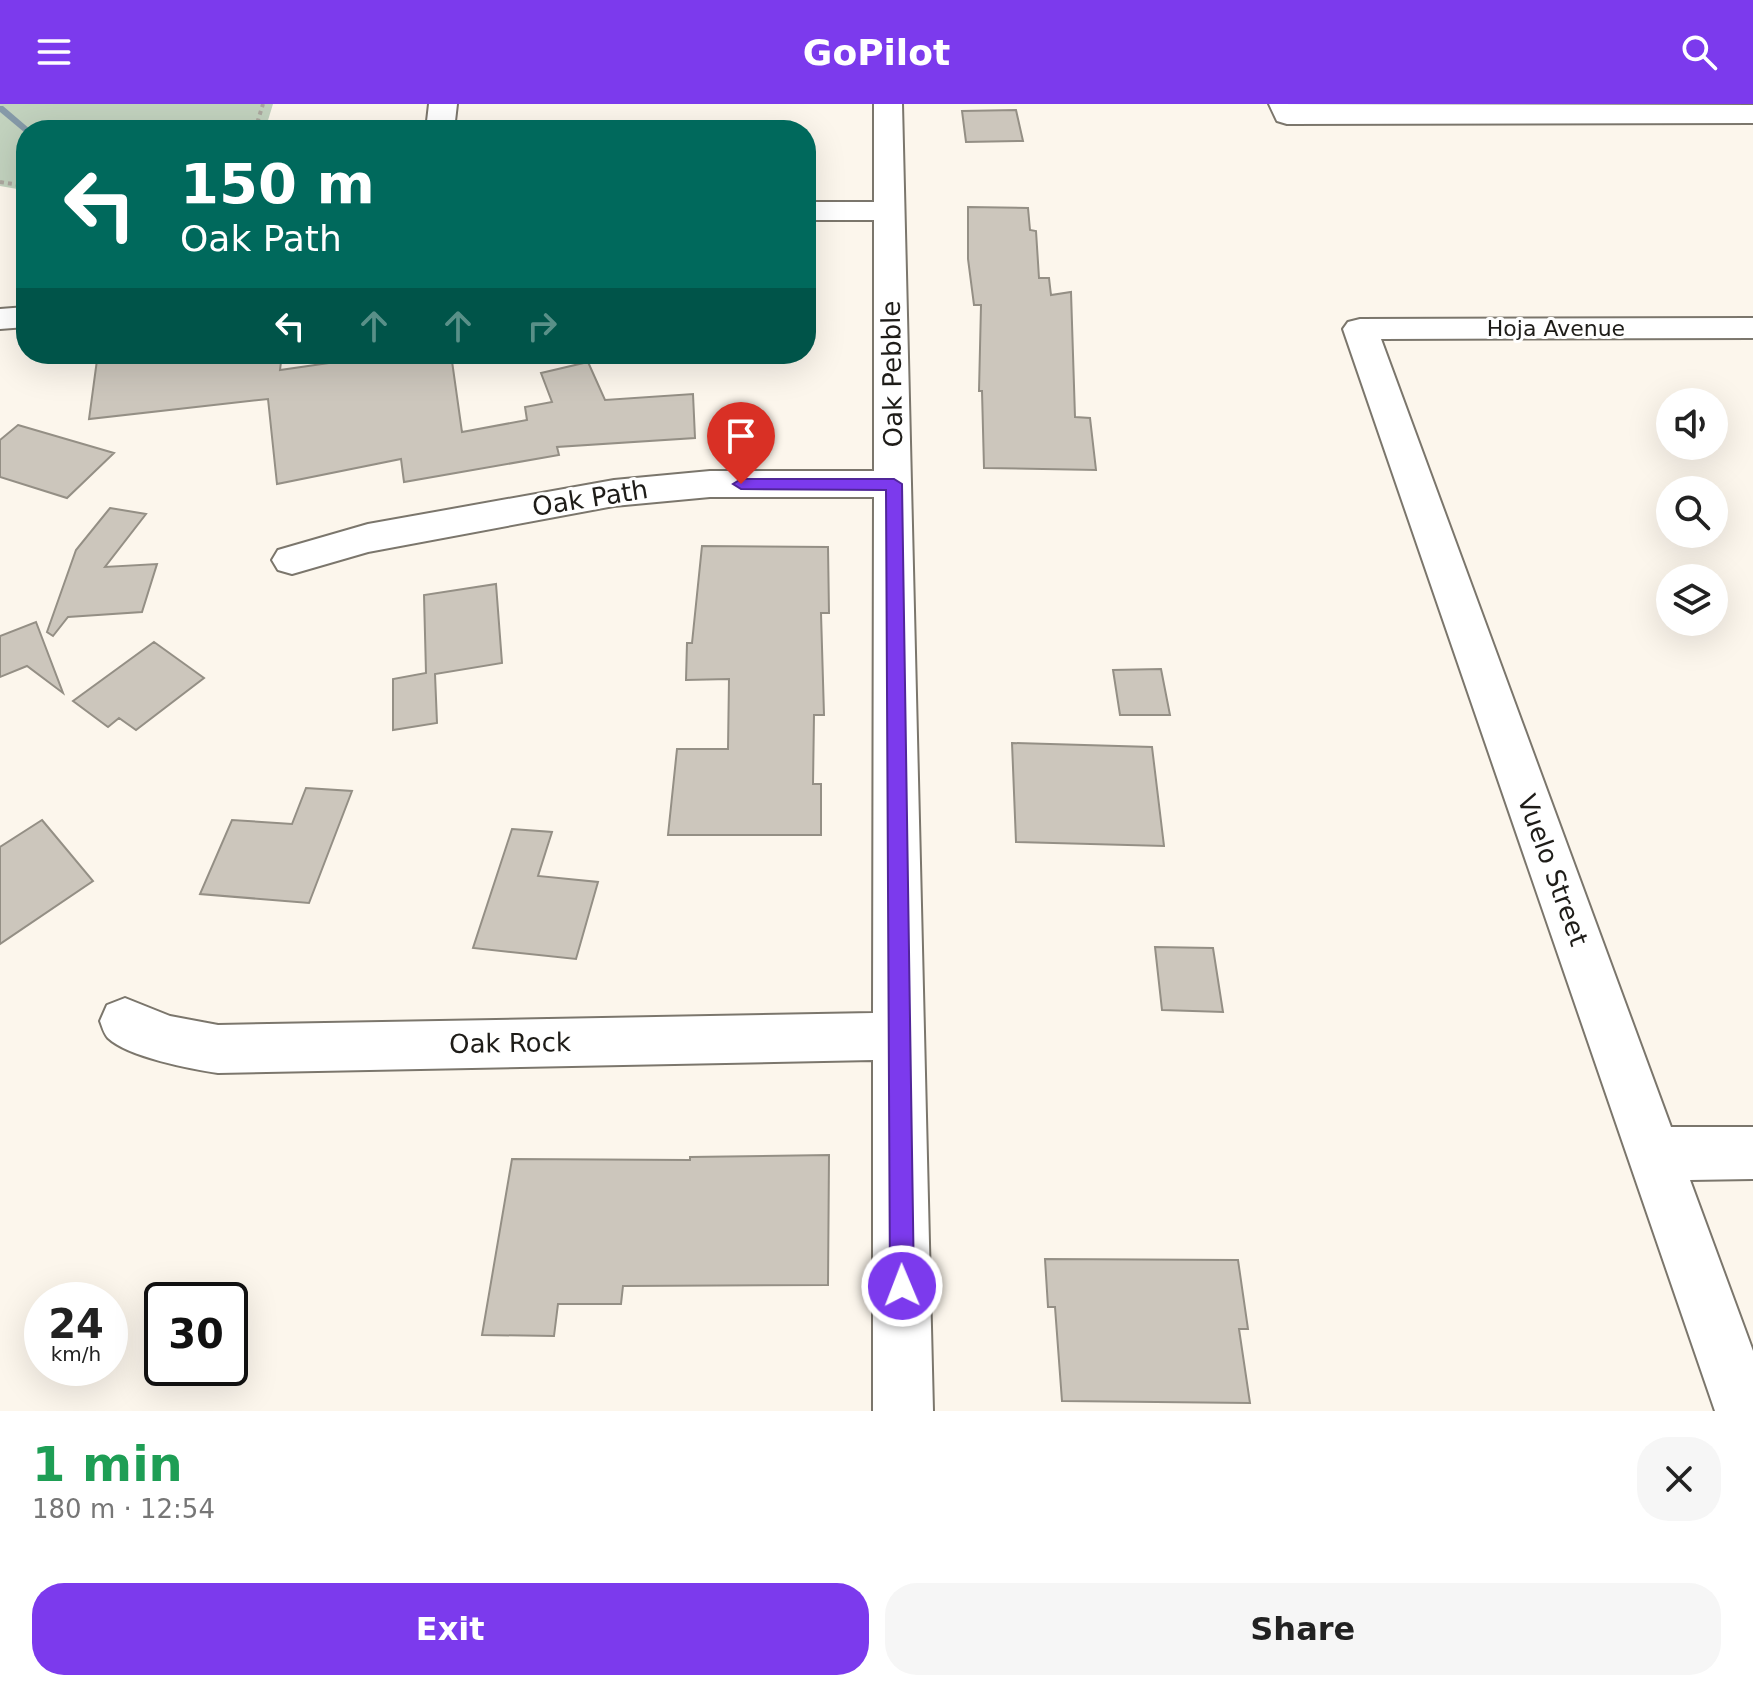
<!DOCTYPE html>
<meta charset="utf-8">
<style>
:root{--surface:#fff;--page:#f6f6f6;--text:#222;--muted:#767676;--accent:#7c3aed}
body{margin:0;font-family:"DejaVu Sans",sans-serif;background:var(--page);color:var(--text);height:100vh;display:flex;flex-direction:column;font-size:30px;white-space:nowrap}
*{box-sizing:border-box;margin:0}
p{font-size:26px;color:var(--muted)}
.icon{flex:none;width:44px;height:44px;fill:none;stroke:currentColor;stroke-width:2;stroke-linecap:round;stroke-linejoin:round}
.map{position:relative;height:1307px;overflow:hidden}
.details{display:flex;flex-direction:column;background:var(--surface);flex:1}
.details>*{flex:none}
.guide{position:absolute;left:16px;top:16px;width:800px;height:244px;border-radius:32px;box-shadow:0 8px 32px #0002;background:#00695c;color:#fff;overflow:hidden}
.controls{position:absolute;left:1656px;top:284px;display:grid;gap:16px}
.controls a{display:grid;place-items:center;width:72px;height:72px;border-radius:50%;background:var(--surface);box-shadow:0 8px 32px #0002;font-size:40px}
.speed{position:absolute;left:24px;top:1178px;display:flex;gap:16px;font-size:40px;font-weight:700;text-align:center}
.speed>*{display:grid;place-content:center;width:104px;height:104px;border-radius:50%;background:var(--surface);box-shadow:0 8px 32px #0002;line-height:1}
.speed small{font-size:20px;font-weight:400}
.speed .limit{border:4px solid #111;border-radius:12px;background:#fff;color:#111}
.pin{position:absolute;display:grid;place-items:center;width:68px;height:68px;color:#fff;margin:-82px -34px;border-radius:50% 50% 50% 0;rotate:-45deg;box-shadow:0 0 8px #0007}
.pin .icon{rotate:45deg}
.me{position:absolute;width:88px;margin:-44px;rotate:359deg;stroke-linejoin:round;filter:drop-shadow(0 0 6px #0008)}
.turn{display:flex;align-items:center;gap:28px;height:168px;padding:0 32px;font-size:36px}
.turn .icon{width:104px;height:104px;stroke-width:2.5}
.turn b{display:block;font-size:56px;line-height:68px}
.lanes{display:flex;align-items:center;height:76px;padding:0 32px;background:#0003;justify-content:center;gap:40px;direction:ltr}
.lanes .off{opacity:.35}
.round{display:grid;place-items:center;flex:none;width:84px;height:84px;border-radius:32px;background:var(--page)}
.overview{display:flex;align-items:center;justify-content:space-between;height:136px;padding:0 32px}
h1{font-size:48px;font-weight:600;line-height:60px;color:#1e9e55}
.button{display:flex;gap:16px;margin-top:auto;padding:16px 32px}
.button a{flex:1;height:92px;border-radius:32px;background:var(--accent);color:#fff;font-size:32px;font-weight:600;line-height:92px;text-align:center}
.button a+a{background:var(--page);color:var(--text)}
header{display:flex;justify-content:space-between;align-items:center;height:104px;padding:0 32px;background:var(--accent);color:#fff;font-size:36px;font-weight:600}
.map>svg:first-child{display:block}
.green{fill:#c2d2be}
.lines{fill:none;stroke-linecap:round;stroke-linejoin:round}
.stream{fill:#8599a8;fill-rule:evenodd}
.building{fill:#ccc6bc;stroke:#948f85;stroke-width:2}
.street-casing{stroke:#7b766c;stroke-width:4}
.path{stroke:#aca79f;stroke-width:4;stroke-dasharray:4 4;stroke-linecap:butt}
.street{fill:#fff;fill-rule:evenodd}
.route{fill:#7c3aed;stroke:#51269a;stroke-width:2}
.labels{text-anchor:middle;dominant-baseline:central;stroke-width:6;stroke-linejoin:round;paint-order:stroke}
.far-street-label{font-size:22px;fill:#1e1c18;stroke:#fff}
.street-label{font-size:26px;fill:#1e1c18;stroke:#fff}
</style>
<header><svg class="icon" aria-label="menu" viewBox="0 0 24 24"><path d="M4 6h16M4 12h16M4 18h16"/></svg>GoPilot<svg class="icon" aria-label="search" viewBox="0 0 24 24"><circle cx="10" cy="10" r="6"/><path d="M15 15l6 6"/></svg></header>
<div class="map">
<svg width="1753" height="1307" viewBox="0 0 1753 1307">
<rect width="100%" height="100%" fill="#fcf6ec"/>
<path class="green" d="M0,0H273L265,26H26V86H23L0,82Z"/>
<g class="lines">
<path class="stream" d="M0,2H3L31,26L24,28L0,8Z"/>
</g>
<path class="building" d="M1016,6L1023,37L966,38L962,7Z
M968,103L1028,104L1030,126L1036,127L1039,174H1049L1051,191L1071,188L1075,313L1090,314L1096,366L984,364L982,287H979L981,201H974L968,155Z
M137,250H282L280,266L357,255L355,250H451L462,328L527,316L525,303L552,298L541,269L588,258L605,296L693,290L695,334L557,343L559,351L404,378L401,355L277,380L268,295L89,315L97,256Z
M18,321L114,349L67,394L0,373V336Z
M110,404L146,410L105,463L157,460L142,508L68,513L53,532L47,528L76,446Z
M702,442L828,443L829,509H821L824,611H814L813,680H821V731H668L677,645H728L729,575L686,576L687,539H692Z
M496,480L502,559L435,570L437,619L393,626V575L426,569L424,491Z
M36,518L63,589L27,562L0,573V532Z
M154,538L204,574L136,626L119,614L108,623L73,597Z
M1161,565L1170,611H1120L1113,566Z
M1012,639L1152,643L1164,742L1016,738Z
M306,684L352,687L309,799L200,790L232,716L292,720Z
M42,716L93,777L0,840V743Z
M512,725L552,728L538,772L598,778L576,855L473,844Z
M1155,843L1213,844L1223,908L1162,906Z
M829,1051L828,1181L623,1182L621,1200H558L554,1232L482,1231L512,1055L690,1056V1053Z
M1045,1155L1238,1156L1248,1225H1239L1250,1299L1062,1297L1055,1203H1048Z"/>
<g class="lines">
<defs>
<path id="street" d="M429,0H457L454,26H426Z
M874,0H902L933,1307H873V956L218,969C191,965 128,953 108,934C104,930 102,922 100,917L107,901L125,894L170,912L218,921L873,909L874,393H710L614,402L368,448L292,470L278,466L272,456L278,446L368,420L614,376L710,367H874V116H806V98H874Z
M1269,0L1753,1V19L1287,20L1277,17Z
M26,203V223L0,225V205Z
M1753,214V234L1381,235L1671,1023H1753V1075L1690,1076L1753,1247V1307H1715L1343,225L1348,218L1360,215Z"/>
</defs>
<use href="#street" class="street-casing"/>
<path class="path" d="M255,26L263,0
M0,78L26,82"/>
<use href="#street" class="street"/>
</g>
<path class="route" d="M741,375H894L902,380L914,1182L911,1190L902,1194L894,1190L890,1182L886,386L741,385L733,380Z"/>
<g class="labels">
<g class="far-street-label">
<text x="1556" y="224">Hoja Avenue</text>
</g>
<g class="street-label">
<text transform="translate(892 270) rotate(-91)">Oak Pebble</text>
<text transform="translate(590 394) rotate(-9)">Oak Path</text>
<text transform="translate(1553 766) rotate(70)">Vuelo Street</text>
<text transform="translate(510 939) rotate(-1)">Oak Rock</text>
</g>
</g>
</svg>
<div class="controls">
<a><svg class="icon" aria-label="sound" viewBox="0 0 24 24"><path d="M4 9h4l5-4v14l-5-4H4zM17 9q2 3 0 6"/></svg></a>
<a><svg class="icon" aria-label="search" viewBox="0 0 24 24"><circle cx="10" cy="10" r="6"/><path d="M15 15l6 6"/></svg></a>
<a><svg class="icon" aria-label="layers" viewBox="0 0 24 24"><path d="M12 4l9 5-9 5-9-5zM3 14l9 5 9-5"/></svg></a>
</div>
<div class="speed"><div>24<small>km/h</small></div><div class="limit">30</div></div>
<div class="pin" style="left:741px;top:380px;background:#d93025"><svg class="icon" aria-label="arrive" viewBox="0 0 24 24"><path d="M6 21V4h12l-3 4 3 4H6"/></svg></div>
<svg class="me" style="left:902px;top:1182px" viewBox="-20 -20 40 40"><circle r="17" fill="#7c3aed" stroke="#fff" stroke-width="3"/><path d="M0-11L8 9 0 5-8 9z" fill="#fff"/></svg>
<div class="guide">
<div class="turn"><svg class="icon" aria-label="left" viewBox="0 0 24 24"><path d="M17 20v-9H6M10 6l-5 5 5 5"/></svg><div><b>150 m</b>Oak Path</div></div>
<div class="lanes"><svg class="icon" aria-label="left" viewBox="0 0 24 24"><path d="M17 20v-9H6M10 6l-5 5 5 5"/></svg><svg class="icon off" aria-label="ahead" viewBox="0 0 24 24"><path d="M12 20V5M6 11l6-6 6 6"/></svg><svg class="icon off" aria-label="ahead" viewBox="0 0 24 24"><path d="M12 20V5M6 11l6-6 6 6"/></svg><svg class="icon off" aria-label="right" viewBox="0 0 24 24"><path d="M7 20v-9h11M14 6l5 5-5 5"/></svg></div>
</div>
</div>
<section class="details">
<div class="overview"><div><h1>1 min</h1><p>180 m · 12:54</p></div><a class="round"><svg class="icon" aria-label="close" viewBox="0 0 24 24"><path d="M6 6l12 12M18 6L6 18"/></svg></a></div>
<div class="button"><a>Exit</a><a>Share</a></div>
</section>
